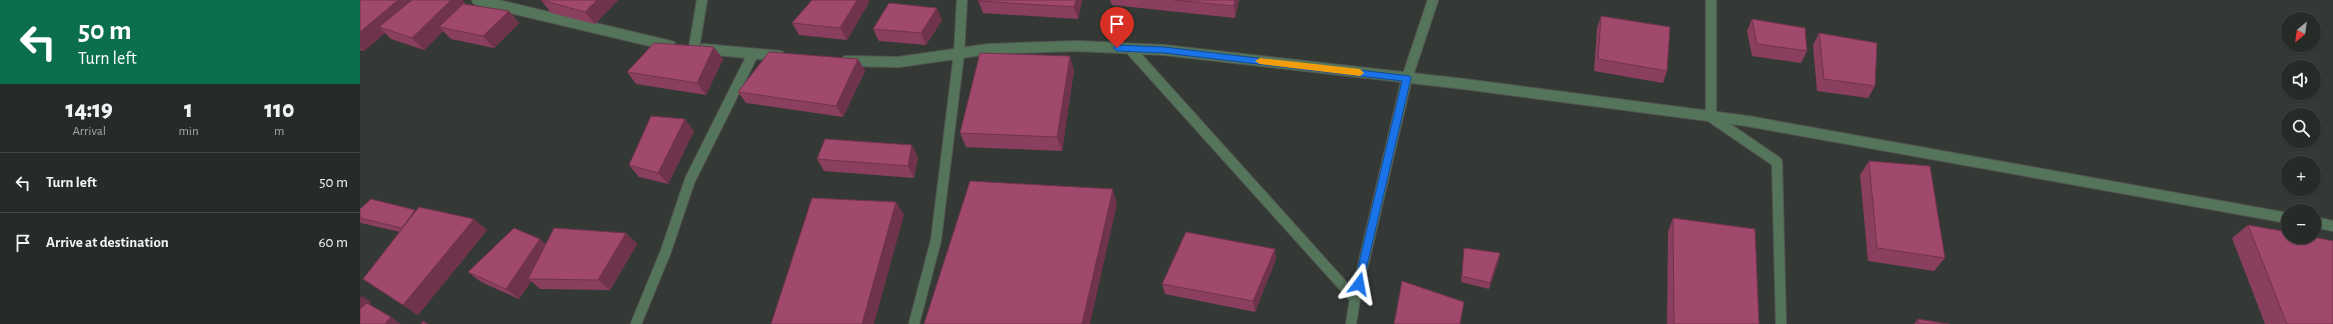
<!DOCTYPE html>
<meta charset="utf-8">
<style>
:root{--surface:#272b28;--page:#2f3330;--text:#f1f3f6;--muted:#a4a7a8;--line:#434745}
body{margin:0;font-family:"Alegreya Sans",sans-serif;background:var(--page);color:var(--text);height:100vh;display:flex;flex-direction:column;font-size:15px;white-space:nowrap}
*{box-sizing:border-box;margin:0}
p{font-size:13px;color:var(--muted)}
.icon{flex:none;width:22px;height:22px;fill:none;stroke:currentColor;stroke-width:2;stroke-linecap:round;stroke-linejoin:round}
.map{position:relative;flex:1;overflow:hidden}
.drawer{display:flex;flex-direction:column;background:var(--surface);width:360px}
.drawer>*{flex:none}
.top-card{background:#0b6e4f;color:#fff;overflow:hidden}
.needle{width:26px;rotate:209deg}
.buttons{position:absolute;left:1921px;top:12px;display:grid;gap:8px}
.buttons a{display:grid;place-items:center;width:40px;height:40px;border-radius:50%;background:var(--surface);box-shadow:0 1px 3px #0004,0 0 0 1px var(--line);font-size:20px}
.pin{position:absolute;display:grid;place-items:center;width:34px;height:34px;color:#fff;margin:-41px -17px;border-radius:50% 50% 50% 0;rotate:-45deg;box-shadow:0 0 4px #0007}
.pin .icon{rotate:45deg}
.me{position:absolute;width:44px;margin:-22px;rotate:13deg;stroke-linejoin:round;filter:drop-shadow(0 0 3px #0008)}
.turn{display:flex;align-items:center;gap:14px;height:84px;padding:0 12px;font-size:18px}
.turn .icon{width:52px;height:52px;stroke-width:2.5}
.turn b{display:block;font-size:28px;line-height:34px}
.eta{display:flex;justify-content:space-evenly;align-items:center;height:68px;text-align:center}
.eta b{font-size:24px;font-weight:800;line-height:28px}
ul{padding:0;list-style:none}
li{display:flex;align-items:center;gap:12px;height:60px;padding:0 12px;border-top:1px solid var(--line)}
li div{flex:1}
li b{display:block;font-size:15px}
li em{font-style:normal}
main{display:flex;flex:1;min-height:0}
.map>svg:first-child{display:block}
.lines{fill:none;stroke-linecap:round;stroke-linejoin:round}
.minor-casing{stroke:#525753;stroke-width:12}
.minor{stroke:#55755a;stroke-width:10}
.wall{fill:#8a3f5e}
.shaded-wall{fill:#70334c}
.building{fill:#a0496d;stroke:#70334c}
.route{fill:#1a73e8;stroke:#114b97}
.slow{fill:#f59e0b}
</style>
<main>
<section class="drawer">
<div class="top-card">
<div class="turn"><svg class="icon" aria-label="left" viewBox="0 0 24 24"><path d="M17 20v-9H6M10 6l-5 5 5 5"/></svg><div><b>50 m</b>Turn left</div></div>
</div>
<div class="eta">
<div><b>14:19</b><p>Arrival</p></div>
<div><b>1</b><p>min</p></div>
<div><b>110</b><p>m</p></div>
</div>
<ul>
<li><svg class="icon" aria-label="left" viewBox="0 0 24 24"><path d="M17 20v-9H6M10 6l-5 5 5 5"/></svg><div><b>Turn left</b></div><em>50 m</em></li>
<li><svg class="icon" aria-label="arrive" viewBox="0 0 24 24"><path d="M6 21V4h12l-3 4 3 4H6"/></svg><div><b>Arrive at destination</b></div><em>60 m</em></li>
</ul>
</section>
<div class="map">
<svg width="1973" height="324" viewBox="0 0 1973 324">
<rect width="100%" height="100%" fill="#343935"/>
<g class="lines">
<defs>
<path id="minor" d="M117,0L311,46
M1351,0V117L1417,162L1421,324
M334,48L342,0
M344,49L420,56
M770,49L995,299L991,324
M486,61L539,62L629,49L717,46L804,50L1104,84L1387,121L1928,218
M1954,222L1973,226
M995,299L1047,78L1073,0
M276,324L306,251L330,180L393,54
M554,324L576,240L599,54L602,0"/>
</defs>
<use href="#minor" class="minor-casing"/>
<use href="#minor" class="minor"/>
</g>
<path class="wall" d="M0,0H102L106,4L149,11L159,23L134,48L91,39L83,31L64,50L31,39L25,33L4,51L0,50Z
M181,0H258L235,24L191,13Z
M452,0H508L509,2L487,40L439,35L432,23Z
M618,0H722L718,19L623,13Z
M750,0H879L875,18L752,5Z
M1241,16L1307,71L1303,83L1234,71L1237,28Z
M1392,19L1447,51L1441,63L1392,56L1387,31Z
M582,20L566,45L519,41L513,29Z
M1459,33L1515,86L1508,98L1457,91L1453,45Z
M363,59L346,95L276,84L267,72Z
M498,59L505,71L483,117L386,103L378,92Z
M714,70L702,151L606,147L600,133Z
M334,131L308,184L279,177L269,165Z
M558,157L554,178L464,171L457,159Z
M1509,161L1585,258L1574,271L1508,261L1500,175Z
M0,209L56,211L127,230L58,315L18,289L3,279L40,232L1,223L0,222Z
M1313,218L1399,324H1307L1308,232Z
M1888,225L1973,324H1905L1872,238Z
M266,233L277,244L250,290L180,289L171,281L159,299L121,282L108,272L186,244Z
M1104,248L1140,253L1139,259L1129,289L1101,282Z
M916,259L895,312L805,294L802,284Z
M1558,319L1559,324H1554Z"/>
<path class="shaded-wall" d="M38,0H64L19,27L25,33L4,51L0,48V32Z
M91,0H102L108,7L79,27L83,31L64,50L52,38Z
M237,0H258L235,24L225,12Z
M497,0H508L509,2L487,40L480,28Z
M716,0H722L718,19L714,7Z
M875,0H879L875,18L874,6Z
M577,8L582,20L566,45L561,33Z
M149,11L159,23L134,48L123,36Z
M354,47L363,59L346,95L337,83Z
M710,56L714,70L702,151L697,137Z
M498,59L505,71L483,117L476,106Z
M325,119L334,131L308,184L298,173Z
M552,145L558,157L554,178L548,166Z
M753,189L757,204L730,324H722Z
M536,202L544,215L514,324H502Z
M55,210L63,217L50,234L42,228Z
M114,219L127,230L58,315L43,305Z
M266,233L277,244L250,290L238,280Z
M180,239L192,250L168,279L171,281L159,299L146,289Z
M915,249L916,259L895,312L893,301Z
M1140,253L1139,259L1129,289L1130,283Z
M2,296L11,302L0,313V298Z
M31,317L41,324H25Z"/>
<path class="building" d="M0,0H38L0,32Z
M52,0H91L52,38L19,27Z
M181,0H237L225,12Z
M452,0H497L480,28L432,23Z
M618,0H716L714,7L618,1Z
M814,0H875L874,6Z
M529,3L577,8L561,33L513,29Z
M103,4L149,11L123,36L79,27Z
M1241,16L1310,27L1307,71L1238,59Z
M1392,19L1445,28L1447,51L1397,44Z
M1459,33L1517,43L1515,86L1464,79Z
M294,43L354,47L337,83L267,72Z
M409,52L498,59L476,106L378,92Z
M620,53L710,56L697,137L600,133Z
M291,116L325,119L298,173L269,165Z
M465,139L552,145L548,166L457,159Z
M1509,161L1570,166L1585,258L1517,248Z
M610,181L753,189L722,324H564Z
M452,198L536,202L502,324H411Z
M11,199L55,210L42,228L0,218V209Z
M59,207L114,219L43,305L3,279Z
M1313,218L1395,229L1399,324H1314Z
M1888,225L1928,232V237H1954L1973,241V324H1927Z
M154,228L180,239L146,289L108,272Z
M194,228L266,233L238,280L168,279Z
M826,232L915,249L893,301L802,284Z
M1104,248L1140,253L1130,283L1102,276Z
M1042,281L1104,302L1100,324H1034Z
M7,303L31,317L25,324H0V309Z
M1558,319L1589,324H1559Z
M63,321L68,324H61Z"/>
<path class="route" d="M757,45L804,47L1050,76L1051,78L1002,287L999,288L994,284L1042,81L804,53L757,51L753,48Z"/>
<path class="slow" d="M900,58L1000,69L1004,73L1000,76L900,64L895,61Z"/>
</svg>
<div class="buttons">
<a><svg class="needle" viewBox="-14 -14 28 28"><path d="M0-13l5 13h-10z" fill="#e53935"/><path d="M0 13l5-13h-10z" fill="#a4a7a8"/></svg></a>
<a><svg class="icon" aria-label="sound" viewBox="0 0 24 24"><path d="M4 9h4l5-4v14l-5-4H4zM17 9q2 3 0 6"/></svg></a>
<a><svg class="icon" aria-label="search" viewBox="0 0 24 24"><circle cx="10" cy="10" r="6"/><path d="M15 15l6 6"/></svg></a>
<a>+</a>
<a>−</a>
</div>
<div class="pin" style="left:757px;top:48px;background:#d93025"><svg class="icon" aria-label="arrive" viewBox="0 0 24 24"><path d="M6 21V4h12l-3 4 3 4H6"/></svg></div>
<svg class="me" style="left:999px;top:284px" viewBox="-20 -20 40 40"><path d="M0-17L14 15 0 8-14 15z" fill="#1a73e8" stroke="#fff" stroke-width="4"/></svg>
</div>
</main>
